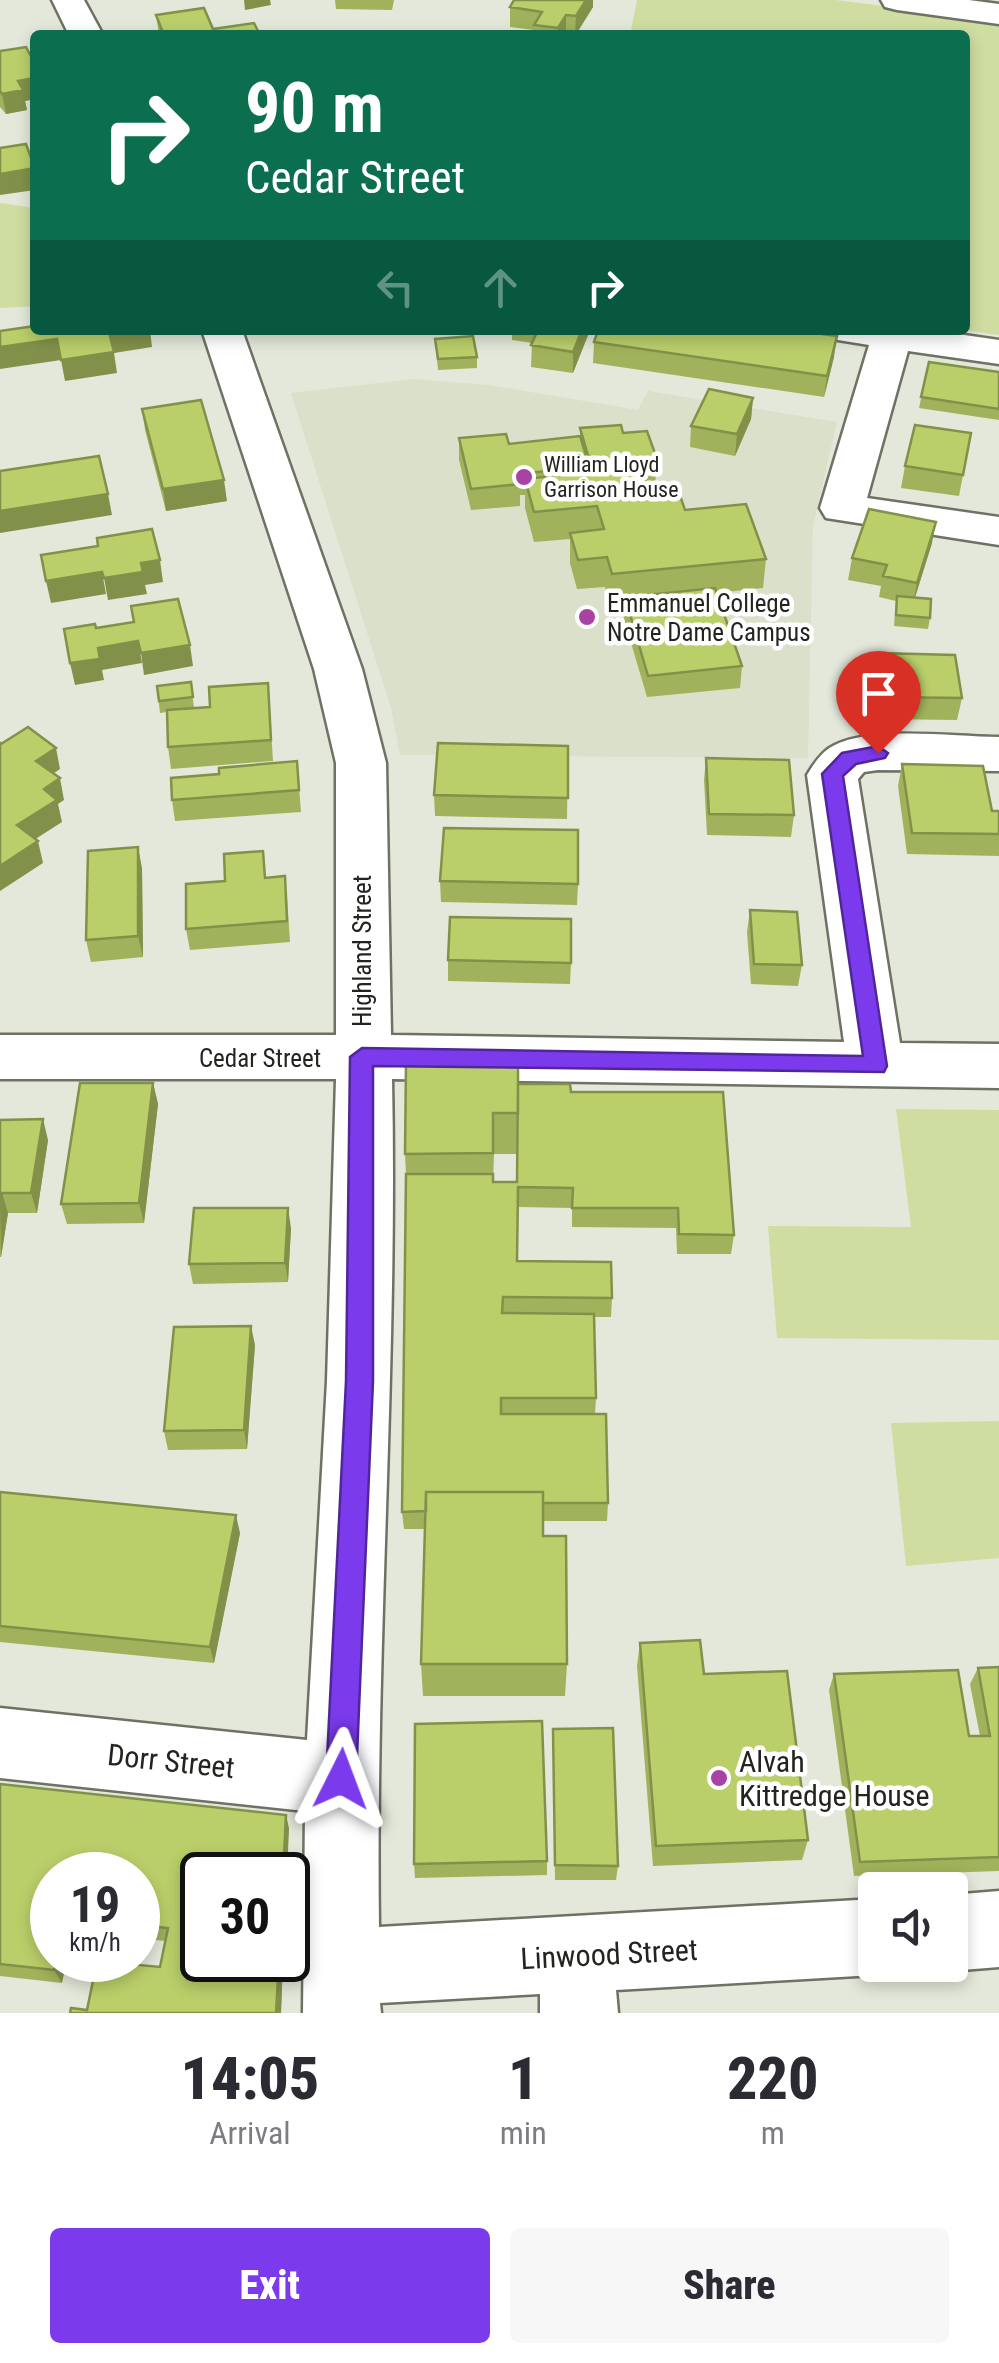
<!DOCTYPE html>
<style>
:root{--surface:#fff;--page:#f7f7f7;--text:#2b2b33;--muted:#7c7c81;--accent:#7c3aed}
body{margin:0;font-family:"Roboto Condensed",sans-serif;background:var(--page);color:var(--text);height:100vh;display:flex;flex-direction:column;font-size:38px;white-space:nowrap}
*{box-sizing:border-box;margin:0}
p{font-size:32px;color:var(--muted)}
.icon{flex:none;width:55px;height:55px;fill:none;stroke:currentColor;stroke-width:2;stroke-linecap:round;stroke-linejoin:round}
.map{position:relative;height:2013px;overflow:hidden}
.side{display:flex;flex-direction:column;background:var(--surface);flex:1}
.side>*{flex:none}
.guide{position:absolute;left:30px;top:30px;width:940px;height:305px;border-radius:10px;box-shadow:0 5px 15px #0003;background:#0b6e4f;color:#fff;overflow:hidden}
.fabs{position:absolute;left:858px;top:1872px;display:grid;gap:20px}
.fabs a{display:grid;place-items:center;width:110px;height:110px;border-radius:10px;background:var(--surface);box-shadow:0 5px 15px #0003;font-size:50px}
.speed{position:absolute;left:30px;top:1852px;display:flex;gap:20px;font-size:50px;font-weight:700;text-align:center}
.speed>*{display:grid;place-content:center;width:130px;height:130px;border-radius:50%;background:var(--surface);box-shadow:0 5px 15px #0003;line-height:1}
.speed small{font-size:25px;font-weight:400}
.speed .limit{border:5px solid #111;border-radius:15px;background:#fff;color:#111}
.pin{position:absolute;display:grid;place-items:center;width:85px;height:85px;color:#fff;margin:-102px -42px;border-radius:50% 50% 50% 0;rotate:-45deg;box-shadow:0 0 10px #0007}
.pin .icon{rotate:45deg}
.me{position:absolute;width:110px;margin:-55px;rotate:3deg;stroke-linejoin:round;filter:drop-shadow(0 0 8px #0008)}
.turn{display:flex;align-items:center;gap:35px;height:210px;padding:0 50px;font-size:45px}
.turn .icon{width:130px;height:130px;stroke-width:2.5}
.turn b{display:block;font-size:70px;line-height:85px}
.lanes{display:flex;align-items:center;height:95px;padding:0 50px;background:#0003;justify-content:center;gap:50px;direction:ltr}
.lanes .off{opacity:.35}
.eta{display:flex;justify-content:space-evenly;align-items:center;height:170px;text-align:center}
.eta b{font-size:60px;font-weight:800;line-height:70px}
.cta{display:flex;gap:20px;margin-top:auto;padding:20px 50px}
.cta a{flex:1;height:115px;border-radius:10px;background:var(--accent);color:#fff;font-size:40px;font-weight:800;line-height:115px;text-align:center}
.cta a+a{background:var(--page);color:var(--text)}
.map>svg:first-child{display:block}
.built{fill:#dae0ca}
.green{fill:#cfdda1}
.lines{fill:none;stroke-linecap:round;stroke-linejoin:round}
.minor-casing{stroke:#6e7164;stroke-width:5}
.minor{fill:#fff;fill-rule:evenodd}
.wall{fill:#a0b25b;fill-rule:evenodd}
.shaded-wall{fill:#82914a}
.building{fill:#bacf6a;stroke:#82914a;stroke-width:2.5}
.route{fill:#7c3aed;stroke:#51269a;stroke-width:2.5}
.poi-dot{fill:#a842a5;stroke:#fff;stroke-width:4}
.labels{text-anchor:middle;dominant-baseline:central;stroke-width:9;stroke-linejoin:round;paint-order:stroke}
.far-poi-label{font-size:22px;fill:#23241f;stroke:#fff;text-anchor:start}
.poi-label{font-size:25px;fill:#23241f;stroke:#fff;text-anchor:start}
.street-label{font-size:25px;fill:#23241f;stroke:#fff}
.near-street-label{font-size:30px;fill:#23241f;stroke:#fff}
.near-poi-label{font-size:30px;fill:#23241f;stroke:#fff;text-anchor:start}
</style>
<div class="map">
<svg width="999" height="2013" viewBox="0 0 999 2013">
<rect width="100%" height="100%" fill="#e4e8da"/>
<path class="built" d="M413,379L488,385L638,410L648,391L837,422L813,526L808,758L400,755L391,708L291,393Z"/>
<path class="green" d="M637,0H835L999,20V335L962,330H965V35H630Z
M0,203L35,208V306L0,308Z
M896,1109L999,1110V1340L777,1338L768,1226L911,1227Z
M999,1421V1558L906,1566L891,1423Z"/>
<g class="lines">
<defs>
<path id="minor" d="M52,0H84L103,35H69Z
M881,0H969L999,4V24L897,10L885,7Z
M202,330H242L362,669L386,763L391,1035L844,1042L807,775C813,765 822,751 833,746C872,725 955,737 999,737V771L878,770L864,772L858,779L900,1043L999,1044V1088L392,1079C398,1362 375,1644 379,1927L875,1899V1965H899L875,1975L616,1990L618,2013H540V1994L380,2003L381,2013H303L305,1811L0,1778V1708L307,1740L327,1381L336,1079H0V1035H336V763L314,669Z
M826,330H930L999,340V364L908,351L867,498L999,517V545L826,518L820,508L869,345L832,339Z
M999,1891V1967L950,1971L936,1965H950V1895Z"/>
</defs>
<use href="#minor" class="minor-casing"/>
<use href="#minor" class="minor"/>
</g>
<path class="wall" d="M335,0H394L392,10L336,9Z
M514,0H593V7L576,35H534V30L510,27V7Z
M156,15L213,29L260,35H159Z
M0,51L35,64V99L25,101L27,110L6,114L0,107Z
M512,330H590L573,373L531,367L532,343L512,340Z
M435,339L477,357V368L438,370Z
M594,342L834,357L824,397L593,363Z
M929,362L999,372V420L919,408Z
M753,398L751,419L735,456L690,447L691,426Z
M142,409L227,501L166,511L145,430Z
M580,428L623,433L657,459L655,486L685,510L766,559L763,588L717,593L742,666L740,688L647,697L624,619L625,603L611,604L605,587L577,589L570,563V539L534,542L525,508V495H520V506L471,510L459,460V438L509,444L580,437Z
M971,433L959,496L901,488L905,466Z
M932,543L915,597L930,618L928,629L894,626L896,601L879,597L881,586L848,580L852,558Z
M878,653L962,698L957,720L880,719L875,675Z
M191,682L194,708L210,707L268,683L273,761L171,769L168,747L167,712L160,713L157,686Z
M568,746L567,819L435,816L434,795Z
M706,758L794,815L791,837L707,835L704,780Z
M297,761L301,812L175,821L172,800L219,774Z
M902,764L992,811H999V856L907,854L898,786Z
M138,847L142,869L143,957L91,962L86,940Z
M266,878L287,897L290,942L190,950L186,929Z
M440,881L578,884L577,905L441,902Z
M750,910L802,965L798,986L751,984L747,932Z
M448,960L571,963L570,984L448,981Z
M153,1083L158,1104L144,1223L67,1224L61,1204Z
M518,1084L571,1092L734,1235L731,1254H677L676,1228L572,1227V1208L518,1207L517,1261L612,1298L611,1317H594L596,1398L595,1414L608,1503L607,1521H543V1536L567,1664L565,1696H423L421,1664L425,1529H404L402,1512L406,1174L405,1154ZM494,1154H517V1182H493Z
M0,1120L48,1140L37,1213H8L1,1257H0Z
M291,1228L288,1282L193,1284L189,1264Z
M255,1345L247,1449L168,1450L164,1431Z
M0,1492L240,1533L214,1663L0,1642Z
M640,1643L704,1674L808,1840L802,1860L653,1866L637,1666Z
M999,1667V1871L854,1876L829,1690L834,1674L969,1736H980L970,1684L978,1668Z
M553,1729L618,1866L616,1880H555Z
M0,1784L286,1815L289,1829L202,1960H283L281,2013H70L87,2010L160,1967L165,1941L138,1938V1875H52L62,1983L0,1976Z
M547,1861V1875L415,1878L414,1864Z"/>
<path class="shaded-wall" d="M244,0H270L271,5L245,10Z
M586,0H593V7L575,35L576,16Z
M566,15V34L558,35V28Z
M35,78V99L25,101L27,110L6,114L2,94L18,81Z
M35,168V190L0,195V174Z
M123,330H150L152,347L114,353L117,373L65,381L61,360L109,332Z
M582,330H590L573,373V352Z
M837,336L834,357L824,397L827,376Z
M57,339L61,360L0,369V347Z
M753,398L751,419L735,456L737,434Z
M224,480L227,501L166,511L163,489Z
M108,494L112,515L0,533V511Z
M936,522L932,543L913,604L917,583Z
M160,560L163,582L145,585L147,594L108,600L104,578L141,563Z
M102,572L106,594L51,603L46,581Z
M138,641L142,663L102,670L104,680L75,685L70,663L98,648Z
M190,645L193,666L144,675L141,653Z
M56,748L60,769L41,782L36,761Z
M60,778L64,800L58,804L62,822L23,847L17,825L44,789Z
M38,841L43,863L0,891V866Z
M138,847L142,869L143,957L138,936Z
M153,1083L158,1104L144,1223L139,1203Z
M43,1119L48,1140L37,1213L31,1193Z
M2,1193L8,1213L1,1257L0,1205Z
M288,1208L291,1228L288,1282L285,1263Z
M251,1326L255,1345L247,1449L244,1430Z
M236,1515L240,1533L214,1663L210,1647Z
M286,1815L289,1829L287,1875H283Z
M57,1960H67L62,1983L54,1970Z
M279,1960H283L281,2013H276Z"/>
<path class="building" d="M514,0H586L576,16L566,15L558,28L534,25L542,12L510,7Z
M204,8L213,29L254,23L260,35H164L156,15Z
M26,47L35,64V78L18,81L23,90L2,94L0,91V51Z
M26,144L33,163H35V168L0,174V148Z
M35,326V330H123L109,332L114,352L61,360L57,339L0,347V331Z
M538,330H582L573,352L531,345Z
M598,330H792L837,336L827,376L594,342Z
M473,336L477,357L438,359L435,339Z
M929,362L999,372V409L921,397Z
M709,389L753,398L737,434L691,426Z
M201,400L224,480L163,489L142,409Z
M621,425L623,433L647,431L657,459L634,461L643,487L676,484L685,510L746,504L766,559L612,574L607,557L578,560L570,533L604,529L597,506L534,512L525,479L571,474L567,461L589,459L580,428Z
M915,425L971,433L963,475L905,466Z
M506,434L509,444L580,436L587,459L567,461V469L517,474L520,484L471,489L459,438Z
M99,456L108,494L0,511V471Z
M869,509L936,522L917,583L883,576L887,565L852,558Z
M152,529L160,560L141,563L143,572L104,578L102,572L46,581L41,555L98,546L97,538Z
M715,588L742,666L648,676L625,597Z
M897,596L931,599L930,618L896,615Z
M178,599L190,645L141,653L138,641L98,648L100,659L70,663L64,629L95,624L96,628L134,622L131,606Z
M878,653L955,655L962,698L884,697Z
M191,682L193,697L159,701L157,686Z
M268,683L271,740L168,747L167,710L210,707L209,687Z
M28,727L56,748L36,761L60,778L44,789L57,800L17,825L38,841L0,866V743L1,744Z
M438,743L568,746V798L434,795Z
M706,758L789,760L794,815L709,814Z
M297,761L299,790L172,800L171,778L219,774V768Z
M902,764L983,766L992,811H999V834L912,833Z
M444,828L578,830V884L440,881Z
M138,847V936L86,940L88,851Z
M263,851L265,878L285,876L287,921L186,929V884L225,881L224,854Z
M750,910L797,912L802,965L754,964Z
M450,917L571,919V963L448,960Z
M406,1063H518V1113H493V1153L405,1154Z
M80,1083H153L139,1203L61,1204Z
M518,1084H570L571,1092H723L734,1235L679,1234L678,1208H572L573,1188L518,1187L517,1261L611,1262L612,1298L503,1297L502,1313L594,1314L596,1398H501V1414H606L608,1503H543V1492H426V1511L402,1512L406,1174H493V1182H517Z
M43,1119L31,1193H2L0,1205V1120Z
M194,1208H288L285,1263L189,1264Z
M251,1326L244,1430L164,1431L174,1327Z
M0,1492L236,1515L210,1647L0,1626Z
M426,1492H543V1536H566L567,1664H421Z
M700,1640L704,1674L787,1671L808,1840L656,1846L640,1643Z
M999,1667V1857L860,1862L834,1674L958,1670L969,1736H990L978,1668Z
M542,1721L547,1861L414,1864L415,1724Z
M613,1728L618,1866L555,1865L553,1729Z
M0,1784L286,1815L283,1875H202V1960H279L276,2013H70L71,2008L87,2010L97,1961L160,1967L168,1928L138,1925V1875H108L77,1871L76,1875H52V1960H57L54,1970L0,1964Z"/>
<path class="route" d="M878,746L888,753L885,758L856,764L843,776L887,1066L884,1072L373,1066V1381L356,1779L352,1790L341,1794L330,1790L326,1779L346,1381L350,1057L362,1048L863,1056L822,774L842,753Z"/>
<g class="poi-dot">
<circle cx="524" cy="477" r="10"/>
<circle cx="587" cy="617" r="10"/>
<circle cx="719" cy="1778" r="10"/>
</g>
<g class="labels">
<g class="far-poi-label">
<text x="544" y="464">William Lloyd<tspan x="544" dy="25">Garrison House</tspan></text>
</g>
<g class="poi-label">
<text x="607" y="603">Emmanuel College<tspan x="607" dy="29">Notre Dame Campus</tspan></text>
</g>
<g class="street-label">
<text transform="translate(362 951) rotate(-90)">Highland Street</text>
<text x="260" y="1058">Cedar Street</text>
</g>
<g class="near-street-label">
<text transform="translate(171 1761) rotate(6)">Dorr Street</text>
<text transform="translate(609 1954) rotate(-3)">Linwood Street</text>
</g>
<g class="near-poi-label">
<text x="739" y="1761">Alvah<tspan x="739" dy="34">Kittredge House</tspan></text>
</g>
</g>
</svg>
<div class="fabs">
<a><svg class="icon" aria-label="sound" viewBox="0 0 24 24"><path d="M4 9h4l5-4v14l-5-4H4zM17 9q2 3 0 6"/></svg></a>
</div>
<div class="speed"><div>19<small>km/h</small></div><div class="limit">30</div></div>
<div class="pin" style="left:878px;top:753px;background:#d93025"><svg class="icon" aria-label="arrive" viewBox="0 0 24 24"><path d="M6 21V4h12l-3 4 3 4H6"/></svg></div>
<svg class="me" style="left:341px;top:1779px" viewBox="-20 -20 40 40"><path d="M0-17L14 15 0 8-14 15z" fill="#7c3aed" stroke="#fff" stroke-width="4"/></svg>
<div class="guide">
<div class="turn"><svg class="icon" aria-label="right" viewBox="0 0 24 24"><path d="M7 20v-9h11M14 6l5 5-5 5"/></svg><div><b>90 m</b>Cedar Street</div></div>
<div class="lanes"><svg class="icon off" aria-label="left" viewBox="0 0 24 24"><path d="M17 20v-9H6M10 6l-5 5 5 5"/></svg><svg class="icon off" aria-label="ahead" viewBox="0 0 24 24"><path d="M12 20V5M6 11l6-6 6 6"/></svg><svg class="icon" aria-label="right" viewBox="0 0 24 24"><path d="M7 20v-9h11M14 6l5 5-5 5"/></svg></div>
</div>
</div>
<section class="side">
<div class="eta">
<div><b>14:05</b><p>Arrival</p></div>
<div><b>1</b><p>min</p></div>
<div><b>220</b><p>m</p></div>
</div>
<div class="cta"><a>Exit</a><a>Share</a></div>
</section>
